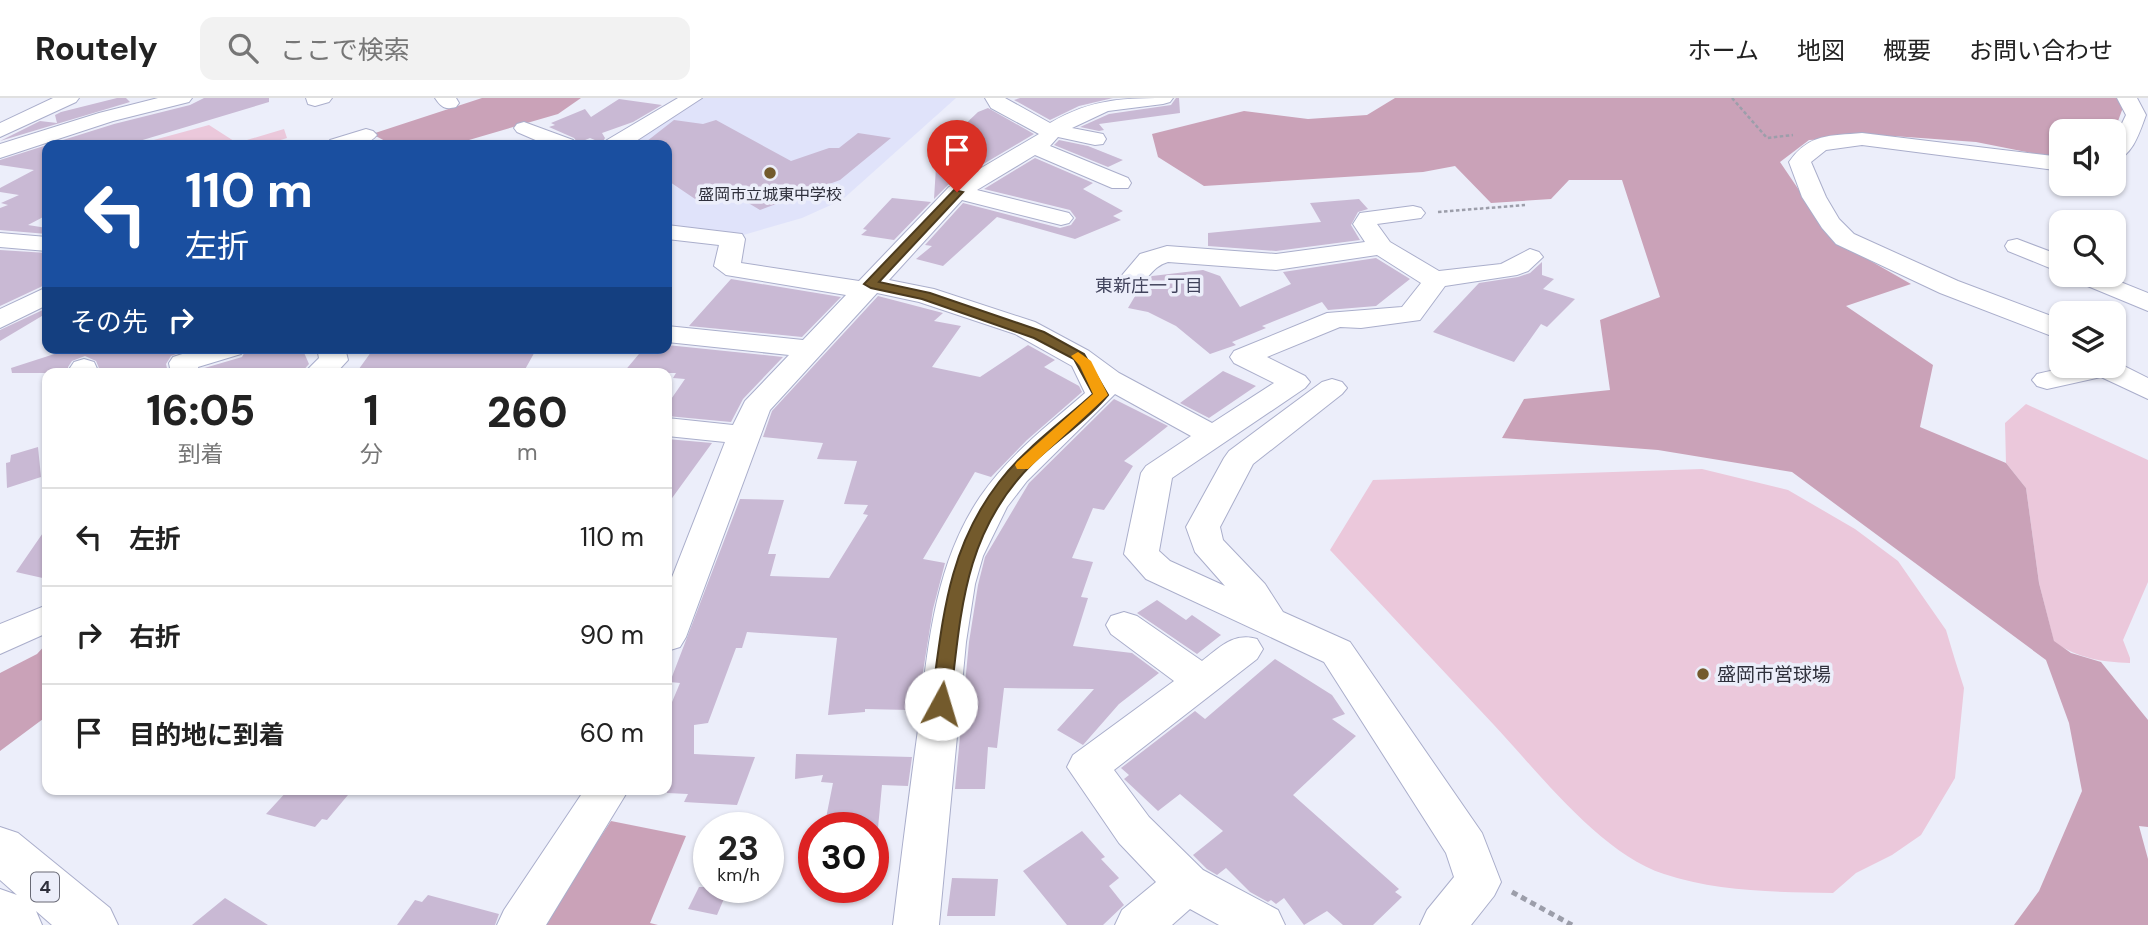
<!DOCTYPE html>
<html lang="ja">
<meta charset="utf-8">
<style>
:root{--surface:#fff;--page:#f2f2f2;--text:#222;--muted:#767676;--line:#e0e0e0}
body{margin:0;font-family:"DM Sans","Noto Sans JP",sans-serif;background:var(--page);color:var(--text);height:100vh;display:flex;flex-direction:column;font-size:26px;white-space:nowrap}
*{box-sizing:border-box;margin:0}
p{font-size:23px;color:var(--muted)}
.icon{flex:none;width:38px;height:38px;fill:none;stroke:currentColor;stroke-width:2;stroke-linecap:round;stroke-linejoin:round}
.map{position:relative;flex:1;overflow:hidden}
.drawer{position:absolute;left:42px;top:270px;width:630px;height:427px;display:flex;flex-direction:column;background:var(--surface);border-radius:14px;box-shadow:0 2px 5px #0004}
.drawer>*{flex:none}
.hud{position:absolute;left:42px;top:42px;width:630px;height:214px;border-radius:14px;box-shadow:0 2px 5px #0004;background:#1a4fa0;color:#fff;overflow:hidden}
.buttons{position:absolute;left:2049px;top:21px;display:grid;gap:14px}
.buttons a{display:grid;place-items:center;width:77px;height:77px;border-radius:14px;background:var(--surface);box-shadow:0 2px 5px #0004;font-size:35px}
.speed{position:absolute;left:693px;top:714px;display:flex;gap:14px;font-size:35px;font-weight:700;text-align:center}
.speed>*{display:grid;place-content:center;width:91px;height:91px;border-radius:50%;background:var(--surface);box-shadow:0 2px 5px #0004;line-height:1}
.speed small{font-size:18px;font-weight:400}
.speed .limit{border:10px solid #d22;background:#fff;color:#111}
.pin{position:absolute;display:grid;place-items:center;width:60px;height:60px;color:#fff;margin:-72px -30px;border-radius:50% 50% 50% 0;rotate:-45deg;box-shadow:0 0 7px #0007}
.pin .icon{rotate:45deg}
.me{position:absolute;width:77px;margin:-38px;rotate:6deg;stroke-linejoin:round;filter:drop-shadow(0 0 5px #0008)}
.turn{display:flex;align-items:center;gap:24px;height:147px;padding:0 28px;font-size:32px}
.turn .icon{width:91px;height:91px;stroke-width:2.5}
.turn b{display:block;font-size:49px;line-height:60px}
.then{display:flex;align-items:center;height:66px;padding:0 28px;background:#0003;gap:14px;font-size:26px}
.eta{display:flex;justify-content:space-evenly;align-items:center;height:119px;text-align:center}
.eta b{font-size:42px;font-weight:800;line-height:49px}
ul{padding:0;list-style:none}
li{display:flex;align-items:center;gap:21px;height:98px;padding:0 28px;border-top:2px solid var(--line)}
li div{flex:1}
li b{display:block;font-size:26px}
li em{font-style:normal}
header{display:flex;align-items:center;gap:42px;box-sizing:border-box;height:98px;padding:0 35px;background:var(--surface);border-bottom:2px solid var(--line)}
header strong{font-size:33px}
nav{display:flex;gap:38px;margin-inline-start:auto;font-size:24px}
.search{width:490px;height:63px;background:var(--page);display:flex;align-items:center;gap:18px;box-sizing:border-box;padding:0 24px;border-radius:14px;color:var(--muted);font-size:26px}
.map>svg:first-child{display:block}
.built{fill:#e0e3fa}
.green{fill:#ebc8db}
.forest{fill:#caa2b8}
.building{fill:#c9b9d4}
.lines{fill:none;stroke-linecap:round;stroke-linejoin:round}
.minor-casing{stroke:#aaaecb;stroke-width:2}
.highway-casing{stroke:#aaaecb;stroke-width:2}
.path-far1{stroke:#9c9eaa;stroke-width:2.5;stroke-dasharray:3.5 2.5;stroke-linecap:butt}
.path{stroke:#9c9eaa;stroke-width:5;stroke-dasharray:6 4.5;stroke-linecap:butt}
.minor{fill:#fff;fill-rule:evenodd}
.highway{fill:#fff;fill-rule:evenodd}
.route{fill:#735a2c;stroke:#4b3a1d;stroke-width:2}
.slow{fill:#f59e0b}
.poi-dot{fill:#735a2c;stroke:#eceefa;stroke-width:2.5}
.labels{text-anchor:middle;dominant-baseline:central;stroke-width:7;stroke-linejoin:round;paint-order:stroke}
.far-poi-label{font-size:16px;fill:#2f303c;stroke:#eceefa}
.far-neighbourhood-label{font-size:18px;fill:#41435c;stroke:#eceefa}
.shield{fill:#eceefa;stroke:#686975;stroke-width:2}
.shield-label{font-size:18px;font-weight:bold;fill:#2f303c}
.poi-label{font-size:19px;fill:#2f303c;stroke:#eceefa;text-anchor:start}
</style>
<header>
<strong>Routely</strong>
<div class="search"><svg class="icon" aria-label="search" viewBox="0 0 24 24"><circle cx="10" cy="10" r="6"/><path d="M15 15l6 6"/></svg>ここで検索</div>
<nav><a>ホーム</a><a>地図</a><a>概要</a><a>お問い合わせ</a></nav>
</header>
<div class="map">
<svg width="2148" height="827" viewBox="0 0 2148 827">
<rect width="100%" height="100%" fill="#eceefa"/>
<path class="built" d="M700,0H956L842,102L802,120L740,138L667,130V47H622Z"/>
<path class="green" d="M209,27L237,45L284,31L287,40L265,47L139,46Z
M2026,306L2148,362V484L2123,542L2130,560V565C2101,564 2078,560 2054,544L2039,485L2026,390L2006,365L2005,325Z
M1702,371L1788,392L1855,431L1898,463L1946,532L1955,562L1964,590L1955,680L1921,737L1892,757L1856,775L1833,795C1777,794 1718,794 1664,776C1601,756 1539,675 1494,627C1439,569 1385,510 1330,452L1373,382Z"/>
<path class="forest" d="M482,0H581L558,16L469,42L480,47H384L387,44L372,36Z
M1395,0H2119L2125,4L2114,34L2062,33L2061,61L1976,44L1893,38L1809,42L1780,64L1832,141L1911,186L1846,208L1933,267L1920,329L2006,365L2026,390L2039,485L2054,543L2071,555L2101,564L2148,622V729L2139,728L2148,761V827H2014L2039,793L2082,693L2069,625L2046,562L1792,374L1658,352L1502,340L1524,301L1610,292L1600,222L1660,199L1622,82H1569L1551,101L1491,105L1455,68L1423,74L1204,88L1158,59L1152,36L1244,13L1308,21L1367,17Z
M47,545V618L0,653V575L37,556Z
M611,723L686,738L650,825L658,827H542Z"/>
<path class="building" d="M117,0H126L130,4L0,43L40,23L57,25L55,17L61,14Z
M204,0H269V4L126,47H47L114,26L190,7Z
M1020,0H1113L1079,8L1050,22L1014,2Z
M1176,0H1179L1180,15L1099,26L1104,32L1099,33L1080,29L1109,16L1171,7Z
M619,1L662,7L633,24L602,35L605,40L602,45L590,40L578,45L574,40L549,29L555,27L551,25L585,11L591,19Z
M988,10L1034,36L948,87L934,101L937,53L978,14Z
M674,22L703,26L716,22L791,63L829,50H839L858,35L891,40L840,82L760,112L730,94L701,105L667,82V47H642Z
M1059,42L1088,48L1123,62L1108,69L1054,47Z
M47,47V117L28,127L47,130V136L0,132V110L8,107L1,105L19,97L0,94V90L34,72L0,67V62Z
M1035,60L1093,85L1083,91L1123,113L1113,118L1121,122L1075,141L997,119L943,168L916,161L932,148L925,147L963,105L1060,130L1071,127L1076,120L1070,112L984,91Z
M892,100L931,104L894,142L861,137L867,132L863,131Z
M1359,101L1368,111L1358,114L1351,127L1360,142L1276,153L1208,148V135L1321,124L1310,105Z
M0,152L47,155V186L0,208Z
M1376,160L1410,181L1376,208L1328,212L1322,204L1262,228L1266,230L1232,244L1236,247L1210,256L1176,228L1148,214L1128,210L1141,188L1152,178L1203,172L1220,178L1240,209L1291,186L1283,174Z
M1542,164V177L1554,181L1543,191L1575,201L1547,229L1541,226L1514,264L1433,234L1479,185L1518,179L1530,175Z
M731,181L841,199L802,239L689,228Z
M878,198L943,215L934,223L961,228L932,269L980,279L1028,247L1055,262L1044,269L1079,288L1082,294L1027,342L991,379L975,374L923,461L945,465L933,511L922,580H916L909,612L865,611V614L828,617L837,540L747,534L742,550H736L708,625L694,627V656L755,659L737,707L684,704L688,696L667,695V616L680,585L670,584L740,401L784,402L768,456H776L770,478L829,480L868,417L863,416L868,407L844,406L857,363L817,361L823,345L763,339L772,313Z
M47,210V215L0,243V232Z
M667,247L783,259L743,301L731,324L667,318V307L685,281L673,280L676,275H623L644,250H667Z
M73,250H192L171,258L166,266L168,275H101L96,263L85,258L72,263L68,269V275H12L11,270Z
M247,250H302L309,266L301,275H202L201,271L242,259Z
M374,250H537L523,275H356Z
M1223,273L1256,288L1209,320L1180,305Z
M1114,301L1168,328L1124,363L1133,368L1104,412L1093,410L1072,460L1093,464L1081,499L1088,500L1073,548L1132,555L1159,575L1119,606L1083,647L1057,632L1094,591L1004,590L997,650L988,649L985,691H955L969,544L978,487L985,459L1029,385Z
M667,341L712,345L667,407Z
M38,349L41,379L7,390L6,365L10,364L11,357Z
M47,429V481L16,474Z
M1157,502L1186,522L1192,517L1221,537L1197,556L1137,515Z
M1275,561L1332,597L1345,616L1332,621L1356,638L1293,697L1399,791L1395,794L1402,799L1373,827H1343L1327,813L1304,827L1284,800L1276,806L1271,802L1268,804L1250,794L1226,770L1217,777L1207,771L1193,757L1223,733L1180,696L1158,713L1124,681L1129,677L1121,670L1195,613L1205,621Z
M796,656L912,659L908,688L882,687L878,730H824L833,685L821,684L823,677L795,681Z
M289,691H353L327,722L322,721L315,729L266,716Z
M1082,733L1105,759L1101,761L1119,780L1109,788L1124,807L1103,827H1067L1023,773Z
M952,780L998,781L995,818H947Z
M699,789H729L717,817L688,811Z
M428,797L499,816L495,827H397L415,802L422,804Z
M225,800L268,827H192Z"/>
<g class="lines">
<defs>
<path id="minor" d="M53,0H79L76,4L0,39V25Z
M158,0H192L189,4L113,23L0,60V46L99,15Z
M306,0H332L329,4L315,8L308,6Z
M435,0H456L459,5L456,9C445,12 441,9 435,0Z
M678,0H702L630,47H604L607,42Z
M985,0H1005L1050,25C1092,0 1125,0 1173,0L1170,4L1163,6L1108,13L1072,30L1103,36L1106,41L1103,46L1095,47L1058,39L1050,48L1128,80L1131,85L1128,90H1112L1035,57L977,92L1069,115L1073,120L1069,125L1061,127L962,102L889,182L934,191L1035,224L1089,253L1119,275L1212,325L1274,285L1234,265L1230,259L1234,253L1327,215L1402,209L1421,185L1377,157L1276,172L1168,164C1146,170 1148,194 1122,187L1118,182L1140,156L1167,148L1276,156L1365,144L1353,126L1360,115L1413,108L1421,110L1425,115L1421,120L1377,126L1390,144L1439,173L1501,166L1530,151L1539,154L1543,159L1528,173L1517,177L1445,188L1420,222L1361,230L1340,229L1267,259L1305,278L1310,284L1305,290L1172,380L1159,453L1170,463L1225,488L1195,454L1186,429L1224,360L1229,353L1322,284L1332,281L1342,284L1347,290L1342,296L1253,366L1220,429L1223,442L1265,486L1283,514L1350,544L1482,735L1501,784L1494,798L1471,827H1420L1427,812L1454,779L1446,755L1324,564L1146,481L1124,456L1141,375L1146,368L1191,338L1115,296L1027,383L1007,409L983,458L975,486L966,544L939,827H893C901,762 909,697 918,632C928,551 933,469 980,399C1008,358 1048,327 1085,295L1072,268L1015,236L919,204L877,195L770,312L686,539L680,549L667,553V492L725,344L667,338V320L733,327L745,303L789,257L667,244V228L803,242L846,197L726,177L714,168L719,147L667,141V127L742,136L745,141L741,165L859,183L949,89L1039,36L991,10Z
M2117,0H2137L2146,17C2140,33 2133,58 2114,63V42L2126,17Z
M524,24L573,42L576,47H547L517,34L514,30L517,26Z
M366,31L373,33L377,37C366,51 343,48 327,47L330,42Z
M1862,35L2062,59V73L1862,47L1826,52L1811,64L1826,99L1839,121L1854,136L1958,183L2062,222V242L1940,195L1836,146L1822,130L1802,99L1789,64C1809,35 1830,38 1862,35Z
M0,135L47,139V153L0,149Z
M2017,141L2062,158V175L2008,153L2005,148L2008,143Z
M2069,177H2103L2148,195V213L2073,182Z
M47,189V207L0,230V211Z
M201,250H245L241,256L198,269L199,275H171L169,265L173,259Z
M317,250H345L348,262L336,275H304L319,260Z
M84,261L94,264L99,275H71L70,270L74,264Z
M2114,263L2148,280V301L2101,279L2047,291L2037,288L2032,282L2037,276C2063,269 2087,268 2114,268Z
M47,507V535L0,556V526Z
M1124,514L1137,518L1202,563C1220,549 1234,534 1257,541L1263,551L1257,561L1114,672L1149,719L1203,772L1278,812L1285,827H1219L1190,811L1172,827H1115L1122,812L1156,784L1119,745L1067,669L1073,657L1174,583L1111,536L1106,527L1111,518Z
M585,691H629L546,827H497L504,812Z"/>
<path id="highway" d="M0,729L18,735L110,810L118,827H52L36,813L42,827H0V791L17,797L0,782Z"/>
</defs>
<use href="#minor" class="minor-casing"/>
<use href="#highway" class="highway-casing"/>
<path class="path-far1" d="M1732,0L1767,40L1793,37
M1438,114L1525,107"/>
<path class="path" d="M1512,794L1572,827"/>
<use href="#minor" class="minor"/>
<use href="#highway" class="highway"/>
</g>
<path class="route" d="M954,92L963,94L879,184L930,195L1044,234L1084,256L1108,297C1087,323 1056,342 1032,366C963,435 961,515 950,606L947,611L941,613L934,611L931,606C943,523 946,453 999,384C1025,350 1062,324 1093,296L1074,261L1034,240L922,201L871,190L864,186Z"/>
<path class="slow" d="M1078,254L1091,263L1108,297L1028,371H1017L1015,367L1017,364L1093,296L1080,268L1071,258Z"/>
<g class="poi-dot">
<circle cx="770" cy="75" r="7"/>
<circle cx="1703" cy="576" r="7"/>
</g>
<g class="labels">
<g class="far-poi-label">
<text x="770" y="96">盛岡市立城東中学校</text>
</g>
<g class="far-neighbourhood-label">
<text x="1149" y="188">東新庄一丁目</text>
</g>
<rect class="shield" x="31" y="774.5" width="28" height="29" rx="5"/>
<g class="shield-label">
<text x="45" y="789">4</text>
</g>
<g class="poi-label">
<text x="1717" y="576">盛岡市営球場</text>
</g>
</g>
</svg>
<div class="buttons">
<a><svg class="icon" aria-label="sound" viewBox="0 0 24 24"><path d="M4 9h4l5-4v14l-5-4H4zM17 9q2 3 0 6"/></svg></a>
<a><svg class="icon" aria-label="search" viewBox="0 0 24 24"><circle cx="10" cy="10" r="6"/><path d="M15 15l6 6"/></svg></a>
<a><svg class="icon" aria-label="layers" viewBox="0 0 24 24"><path d="M12 4l9 5-9 5-9-5zM3 14l9 5 9-5"/></svg></a>
</div>
<div class="speed"><div>23<small>km/h</small></div><div class="limit">30</div></div>
<div class="pin" style="left:957px;top:94px;background:#d93025"><svg class="icon" aria-label="arrive" viewBox="0 0 24 24"><path d="M6 21V4h12l-3 4 3 4H6"/></svg></div>
<svg class="me" style="left:941px;top:606px" viewBox="-20 -20 40 40"><circle r="19" fill="#fff"/><path d="M0-13L10 11 0 6-10 11z" fill="#735a2c"/></svg>
<div class="hud">
<div class="turn"><svg class="icon" aria-label="left" viewBox="0 0 24 24"><path d="M17 20v-9H6M10 6l-5 5 5 5"/></svg><div><b>110 m</b>左折</div></div>
<div class="then">その先<svg class="icon" aria-label="right" viewBox="0 0 24 24"><path d="M7 20v-9h11M14 6l5 5-5 5"/></svg></div>
</div>
<section class="drawer">
<div class="eta">
<div><b>16:05</b><p>到着</p></div>
<div><b>1</b><p>分</p></div>
<div><b>260</b><p>m</p></div>
</div>
<ul>
<li><svg class="icon" aria-label="left" viewBox="0 0 24 24"><path d="M17 20v-9H6M10 6l-5 5 5 5"/></svg><div><b>左折</b></div><em>110 m</em></li>
<li><svg class="icon" aria-label="right" viewBox="0 0 24 24"><path d="M7 20v-9h11M14 6l5 5-5 5"/></svg><div><b>右折</b></div><em>90 m</em></li>
<li><svg class="icon" aria-label="arrive" viewBox="0 0 24 24"><path d="M6 21V4h12l-3 4 3 4H6"/></svg><div><b>目的地に到着</b></div><em>60 m</em></li>
</ul>
</section>
</div>
